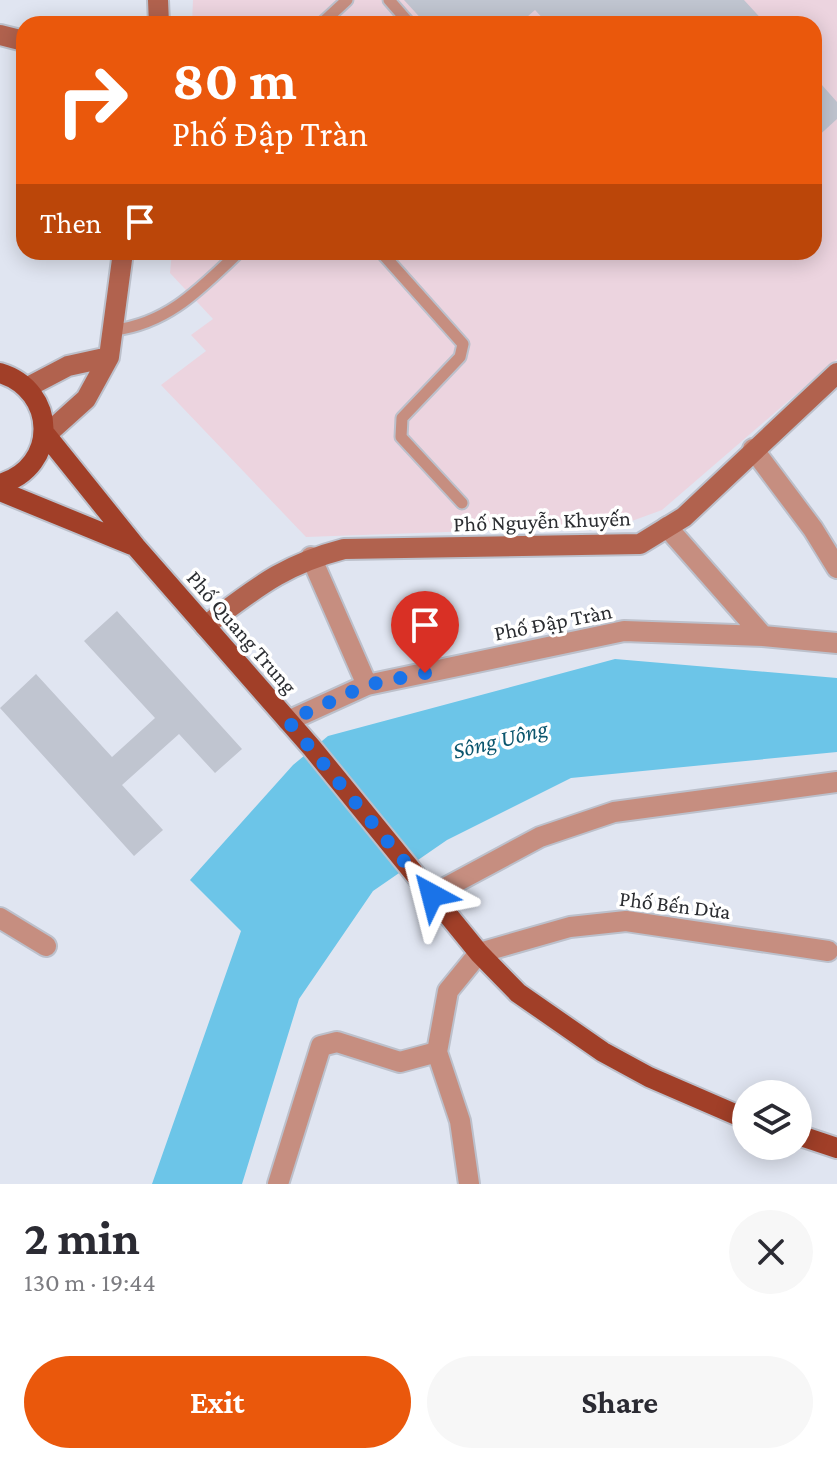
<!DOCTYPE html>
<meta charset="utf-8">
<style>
:root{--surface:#fff;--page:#f7f7f7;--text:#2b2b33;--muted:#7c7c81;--accent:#ea580c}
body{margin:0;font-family:"Crimson Pro",serif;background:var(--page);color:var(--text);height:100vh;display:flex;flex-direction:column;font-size:30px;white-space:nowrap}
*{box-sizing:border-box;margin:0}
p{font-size:26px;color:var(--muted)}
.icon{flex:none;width:44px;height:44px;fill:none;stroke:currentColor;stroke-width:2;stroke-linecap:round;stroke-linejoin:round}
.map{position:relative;height:1184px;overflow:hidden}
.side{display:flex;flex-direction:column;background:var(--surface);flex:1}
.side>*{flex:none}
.hud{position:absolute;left:16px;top:16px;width:806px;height:244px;border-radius:24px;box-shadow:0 4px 20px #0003;background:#ea580c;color:#fff;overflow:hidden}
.fabs{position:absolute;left:732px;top:1080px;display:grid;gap:16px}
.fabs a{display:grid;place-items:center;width:80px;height:80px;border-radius:50%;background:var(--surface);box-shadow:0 4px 20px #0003;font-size:40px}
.pin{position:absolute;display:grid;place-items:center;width:68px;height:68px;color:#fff;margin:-82px -34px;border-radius:50% 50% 50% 0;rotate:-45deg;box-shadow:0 0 8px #0007}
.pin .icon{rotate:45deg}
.me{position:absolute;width:88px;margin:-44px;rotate:322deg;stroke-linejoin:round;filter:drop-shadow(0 0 6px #0008)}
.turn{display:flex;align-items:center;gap:28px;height:168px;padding:0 24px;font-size:36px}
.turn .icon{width:104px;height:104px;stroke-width:2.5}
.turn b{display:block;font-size:56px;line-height:68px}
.then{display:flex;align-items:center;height:76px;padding:0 24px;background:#0003;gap:16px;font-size:30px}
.round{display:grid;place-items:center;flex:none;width:84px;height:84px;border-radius:42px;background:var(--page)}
.headline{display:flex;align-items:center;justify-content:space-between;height:136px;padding:0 24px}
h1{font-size:48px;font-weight:700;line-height:60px}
.action{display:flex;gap:16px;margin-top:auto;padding:16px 24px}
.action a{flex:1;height:92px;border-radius:48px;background:var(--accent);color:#fff;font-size:32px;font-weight:700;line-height:92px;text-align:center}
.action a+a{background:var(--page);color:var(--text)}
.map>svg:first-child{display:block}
.industrial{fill:#ecd4df}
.water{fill:#6cc5e8}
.building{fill:#c0c5d0}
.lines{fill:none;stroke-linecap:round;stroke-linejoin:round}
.lane-casing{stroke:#bcc0cb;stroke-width:15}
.street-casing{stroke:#bcc0cb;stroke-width:24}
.secondary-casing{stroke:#bcc0cb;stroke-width:24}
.primary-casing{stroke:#bcc0cb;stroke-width:24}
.lane{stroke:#c68e80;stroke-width:11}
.street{stroke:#c68e80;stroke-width:20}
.secondary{stroke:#b1624e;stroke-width:20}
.primary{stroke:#a13f28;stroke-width:20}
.route{stroke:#1a73e8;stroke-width:14;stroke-dasharray:0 25.2}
.labels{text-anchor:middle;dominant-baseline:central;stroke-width:7;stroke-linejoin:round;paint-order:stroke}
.street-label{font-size:22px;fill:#2b2d31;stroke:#fff}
.water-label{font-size:24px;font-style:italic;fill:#0b566e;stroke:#fff}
</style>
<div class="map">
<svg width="837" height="1184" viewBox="0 0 837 1184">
<rect width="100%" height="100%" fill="#e0e5f1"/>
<path class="industrial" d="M193,0H837V359L662,510L618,526L306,537L161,385L206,351L191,335L213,319L170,273L172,252H814V24H192Z"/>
<path class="water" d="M615,659L837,678V752L571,778L447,840L373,891L299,999L242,1184H152L241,931L190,880L293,765L328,736Z"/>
<path class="building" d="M404,0H744L766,24H548L535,10L519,24H426Z
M814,76L837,102V119L814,140Z
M117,611L242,749L215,773L179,734L122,785L163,830L134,856L0,708L36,674L112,757L155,718L84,641Z"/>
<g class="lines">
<defs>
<path id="lane" d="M389,0L410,24
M321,24L347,0
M381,252L463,344L460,357L402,418L401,437L462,503
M115,330C169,323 201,288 239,252"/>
<path id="street" d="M753,449L813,529L837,568
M667,527L763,636
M311,557L367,685
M288,721L367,685L624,631L763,636L837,643
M432,895L540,837L614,812L837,782
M0,918L46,946
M278,1184L321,1046L337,1042L400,1062L437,1052
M469,1184L460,1121L437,1052L448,991L479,953L570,927L626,921L828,951"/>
<path id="secondary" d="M158,0L159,24
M0,35L24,41
M28,387L68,366L109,357
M46,435L86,399L109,357L123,252
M205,626C255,589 282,565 344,549L640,544L684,517L837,373"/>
<path id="primary" d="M0,373C57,390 59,467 0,484
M46,435L136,547L312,748L479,953L518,993L603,1052L649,1077L746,1119
M0,491L132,545
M798,1135L837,1148"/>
</defs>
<use href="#lane" class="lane-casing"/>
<use href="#street" class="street-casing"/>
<use href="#secondary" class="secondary-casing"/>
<use href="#primary" class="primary-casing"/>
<use href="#lane" class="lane"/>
<use href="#street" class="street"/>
<use href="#secondary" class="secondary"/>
<use href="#primary" class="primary"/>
</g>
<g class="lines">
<path class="route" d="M425,673L367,685L288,721L432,895"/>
</g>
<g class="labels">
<g class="street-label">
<text transform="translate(542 521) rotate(-2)">Phố Nguyễn Khuyến</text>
<text transform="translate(553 622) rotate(-11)">Phố Đập Tràn</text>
<text transform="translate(242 632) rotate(49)">Phố Quang Trung</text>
<text transform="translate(675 905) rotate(7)">Phố Bến Dừa</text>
</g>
<g class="water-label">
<text transform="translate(500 739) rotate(-14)">Sông Uông</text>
</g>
</g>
</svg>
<div class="fabs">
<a><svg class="icon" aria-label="layers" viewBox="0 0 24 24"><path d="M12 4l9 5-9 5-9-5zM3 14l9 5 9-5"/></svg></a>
</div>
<div class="pin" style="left:425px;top:673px;background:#d93025"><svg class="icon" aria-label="arrive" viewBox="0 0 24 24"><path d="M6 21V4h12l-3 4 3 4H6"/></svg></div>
<svg class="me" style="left:432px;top:895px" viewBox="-20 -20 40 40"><path d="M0-17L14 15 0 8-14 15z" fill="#1a73e8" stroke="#fff" stroke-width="4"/></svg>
<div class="hud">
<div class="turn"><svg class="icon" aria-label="right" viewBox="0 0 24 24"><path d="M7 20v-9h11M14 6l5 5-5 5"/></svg><div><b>80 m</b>Phố Đập Tràn</div></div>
<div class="then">Then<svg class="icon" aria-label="arrive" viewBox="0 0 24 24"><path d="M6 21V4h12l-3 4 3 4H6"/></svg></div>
</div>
</div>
<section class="side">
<div class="headline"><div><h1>2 min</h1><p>130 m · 19:44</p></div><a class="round"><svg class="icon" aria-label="close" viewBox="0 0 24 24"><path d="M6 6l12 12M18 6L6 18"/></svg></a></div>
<div class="action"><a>Exit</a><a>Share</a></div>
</section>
